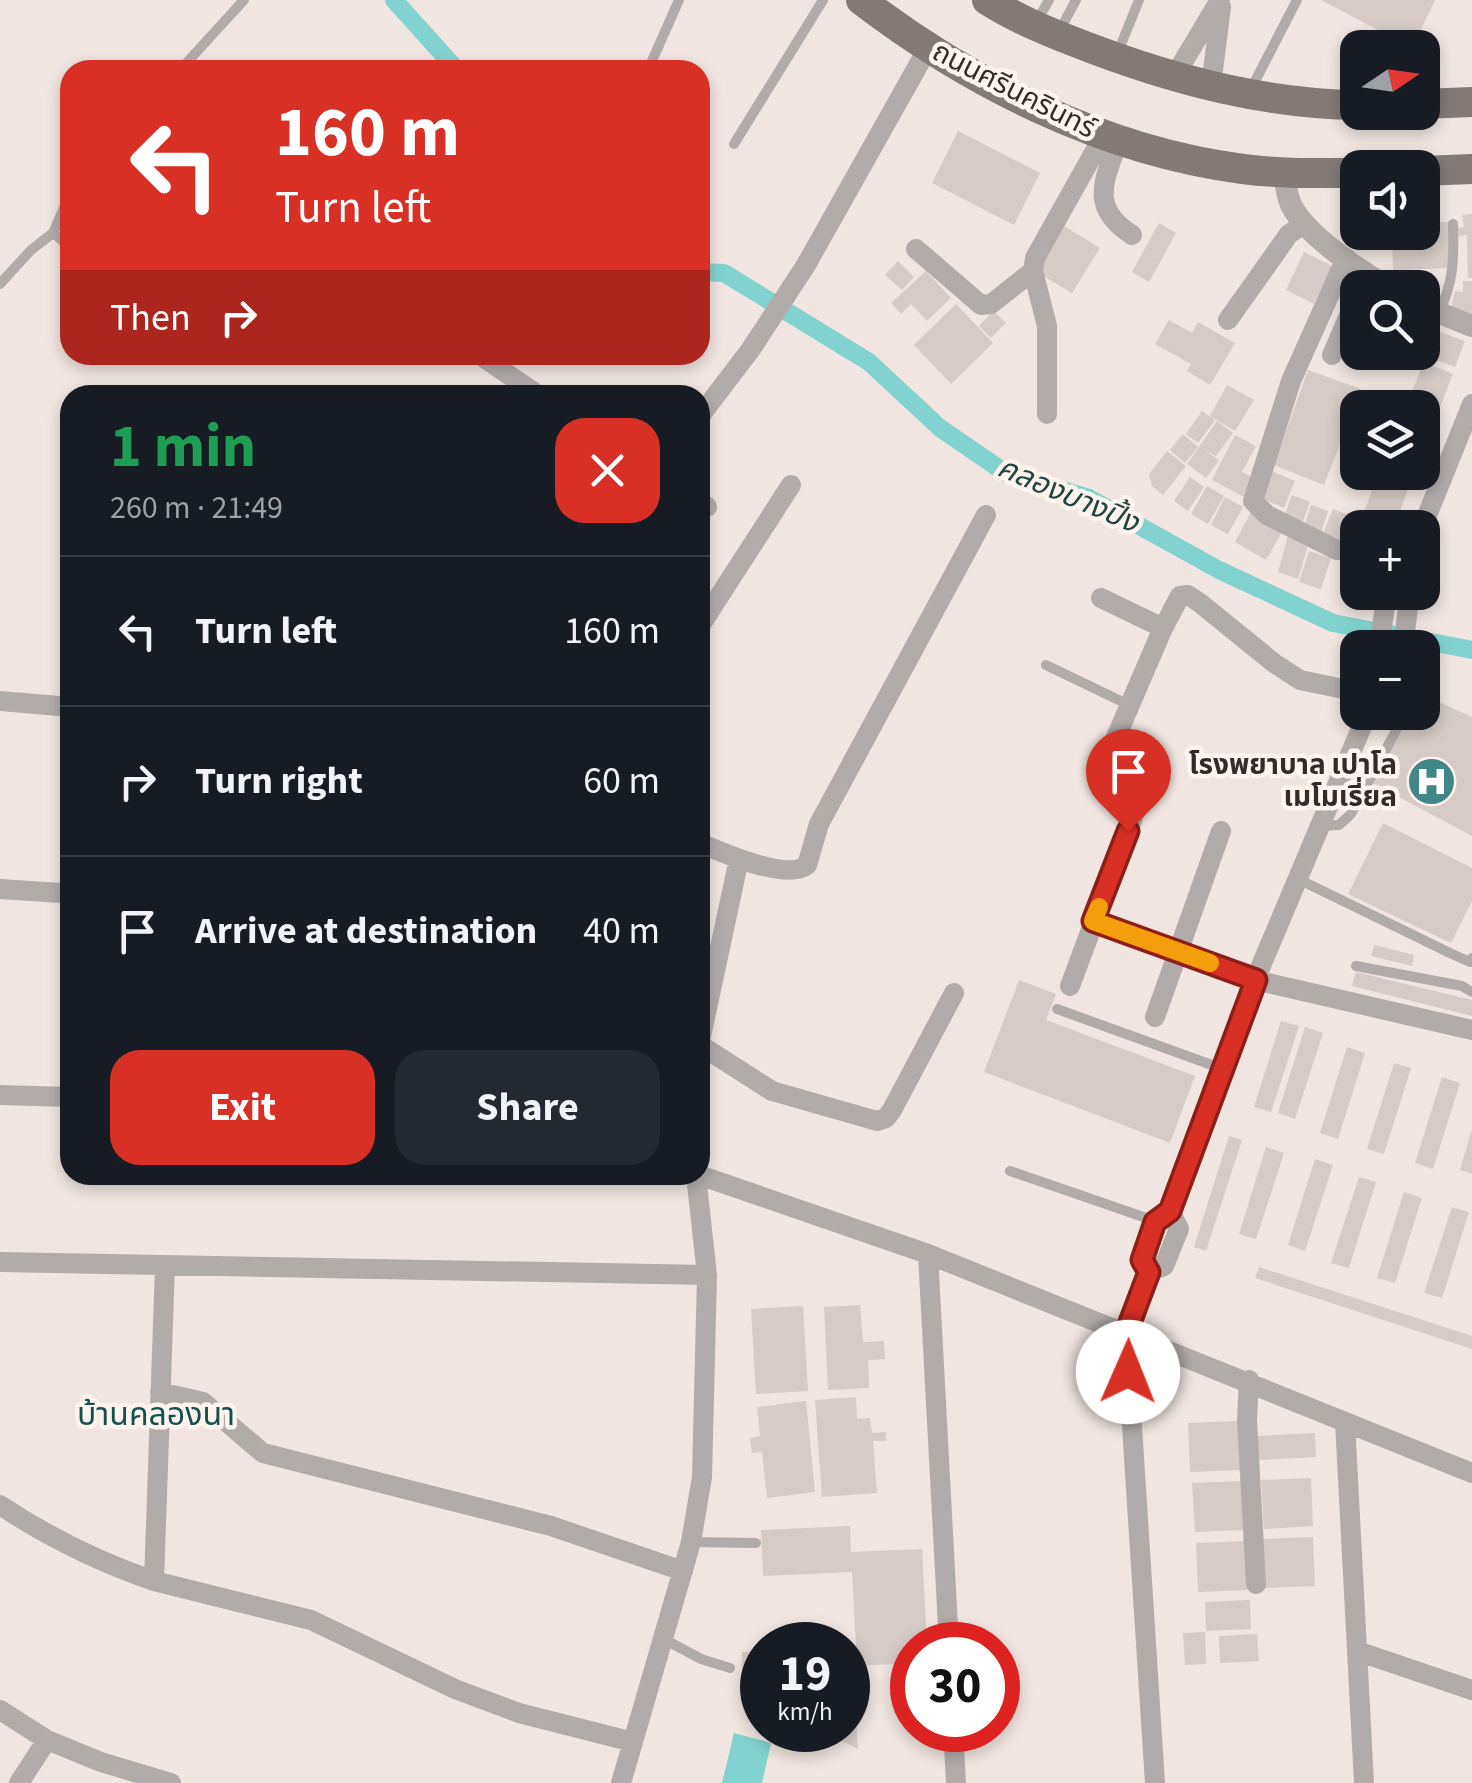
<!DOCTYPE html>
<meta charset="utf-8">
<style>
:root{--surface:#171b24;--page:#242831;--text:#f1f3f6;--muted:#9ea1a6;--line:#363941;--accent:#d93025}
body{margin:0;font-family:"Source Sans 3","Noto Sans Thai",sans-serif;background:var(--page);color:var(--text);height:100vh;display:flex;flex-direction:column;font-size:38px;white-space:nowrap}
*{box-sizing:border-box;margin:0}
p{font-size:32px;color:var(--muted)}
.icon{flex:none;width:55px;height:55px;fill:none;stroke:currentColor;stroke-width:2;stroke-linecap:round;stroke-linejoin:round}
.map{position:relative;flex:1;overflow:hidden}
.side{position:absolute;left:60px;top:385px;width:650px;height:800px;display:flex;flex-direction:column;background:var(--surface);border-radius:30px;box-shadow:0 5px 15px #0003}
.side>*{flex:none}
.banner{position:absolute;left:60px;top:60px;width:650px;height:305px;border-radius:30px;box-shadow:0 5px 15px #0003;background:#d93025;color:#fff;overflow:hidden}
.needle{width:65px;rotate:77deg}
.tools{position:absolute;left:1340px;top:30px;display:grid;gap:20px}
.tools a{display:grid;place-items:center;width:100px;height:100px;border-radius:20px;background:var(--surface);box-shadow:0 5px 15px #0003;font-size:50px}
.speed{position:absolute;left:740px;top:1622px;display:flex;gap:20px;font-size:50px;font-weight:700;text-align:center}
.speed>*{display:grid;place-content:center;width:130px;height:130px;border-radius:50%;background:var(--surface);box-shadow:0 5px 15px #0003;line-height:1}
.speed small{font-size:25px;font-weight:400}
.speed .limit{border:15px solid #d22;background:#fff;color:#111}
.pin{position:absolute;display:grid;place-items:center;width:85px;height:85px;color:#fff;margin:-102px -42px;border-radius:50% 50% 50% 0;rotate:-45deg;box-shadow:0 0 10px #0007}
.pin .icon{rotate:45deg}
.me{position:absolute;width:110px;margin:-55px;rotate:1deg;stroke-linejoin:round;filter:drop-shadow(0 0 8px #0008)}
.turn{display:flex;align-items:center;gap:35px;height:210px;padding:0 50px;font-size:45px}
.turn .icon{width:130px;height:130px;stroke-width:2.5}
.turn b{display:block;font-size:70px;line-height:85px}
.then{display:flex;align-items:center;height:95px;padding:0 50px;background:#0003;gap:20px;font-size:38px}
.round{display:grid;place-items:center;flex:none;width:105px;height:105px;border-radius:30px;background:var(--page)}
.head{display:flex;align-items:center;justify-content:space-between;height:170px;padding:0 50px}
h1{font-size:60px;font-weight:700;line-height:75px;color:#1e9e55}
.action{display:flex;gap:20px;margin-top:auto;padding:20px 50px}
.action a{flex:1;height:115px;border-radius:30px;background:var(--accent);color:#fff;font-size:40px;font-weight:700;line-height:115px;text-align:center}
.action a+a{background:var(--page);color:var(--text)}
ul{padding:0;list-style:none}
li{display:flex;align-items:center;gap:30px;height:150px;padding:0 50px;border-top:2px solid var(--line)}
li div{flex:1}
li b{display:block;font-size:38px}
li em{font-style:normal}
.map>svg:first-child{display:block}
.water{fill:#82d3cf}
.lines{fill:none;stroke-linecap:round;stroke-linejoin:round}
.canal{stroke:#82d3cf;stroke-width:18}
.building{fill:#d6cbc6}
.service{stroke:#b1acaa;stroke-width:10}
.minor{stroke:#b1acaa;stroke-width:20}
.tertiary{stroke:#b1acaa;stroke-width:22}
.primary{stroke:#837a76;stroke-width:30}
.route-casing{stroke:#8d1f18;stroke-width:25}
.route{stroke:#d93025;stroke-width:18}
.slow{stroke:#f59e0b;stroke-width:18}
.labels{text-anchor:middle;dominant-baseline:central;stroke-width:9;stroke-linejoin:round;paint-order:stroke}
.street-label{font-size:28px;fill:#312c2a;stroke:#fef3ed}
.poi-label{font-size:28px;font-weight:bold;fill:#312c2a;stroke:#fef3ed;text-anchor:end}
.water-label{font-size:30px;font-style:italic;fill:#1f4644;stroke:#fef3ed}
.quarter-label{font-size:32px;fill:#13504f;stroke:#fef3ed}
</style>
<div class="map">
<svg width="1472" height="1783" viewBox="0 0 1472 1783">
<rect width="100%" height="100%" fill="#f0e5e0"/>
<path class="water" d="M734,1733L771,1743L762,1783H722Z"/>
<g class="lines">
<path class="canal" d="M394,0L457,70
M700,272L724,273L869,362L940,428L1007,474L1089,498L1219,570L1333,623L1472,650"/>
</g>
<path class="building" d="M1321,0H1435L1412,48Z
M958,131L1040,173L1014,225L932,183Z
M1472,214V278H1468L1467,235L1459,236L1458,228L1464,227L1462,215Z
M1450,222L1451,268L1393,270L1392,232H1422V223Z
M1159,223L1176,233L1149,282L1132,272Z
M1064,226L1100,248L1072,293L1037,272Z
M1304,252L1332,266L1314,304L1286,290Z
M898,261L914,277L902,290L885,275Z
M926,271L951,298L927,321L911,304L901,314L891,303Z
M1463,281H1472V316L1451,309L1455,291L1463,292Z
M956,304L993,343L951,384L914,345Z
M993,311L1006,323L991,338L979,326Z
M1169,320L1192,333L1198,322L1235,343L1210,385L1187,371L1191,364L1155,344Z
M1432,329L1465,341L1455,367L1423,355Z
M1424,362L1453,374L1423,450L1422,408H1405Z
M1308,370L1361,389L1324,485L1274,465Z
M1227,385L1254,400L1235,431L1210,416Z
M1202,411L1215,420L1198,443L1186,434Z
M1217,421L1233,433L1216,456L1204,450L1219,460L1206,478L1187,464Z
M1183,434L1198,447L1185,463L1170,450Z
M1235,435L1256,446L1242,472L1256,479L1246,498L1212,480Z
M1167,451L1186,466L1163,495L1152,486L1149,474Z
M1271,471L1295,481L1284,508L1261,498Z
M1379,472H1414L1394,528H1358V583L1340,577L1352,545L1323,533L1333,509L1361,520Z
M1190,477L1204,487L1188,511L1174,501Z
M1207,486L1224,496L1208,524L1191,514Z
M1292,495L1310,502L1301,527L1283,521Z
M1225,497L1243,507L1228,534L1211,525Z
M1311,505L1328,511L1321,533L1304,527Z
M1251,512L1283,530L1266,560L1235,542Z
M1288,536L1309,542L1298,579L1278,572Z
M1309,551L1331,558L1321,589L1299,582Z
M1422,694L1472,717V836L1367,780L1400,712H1422Z
M1383,823L1472,868V901L1451,943L1348,894Z
M1374,945L1414,955L1412,966L1371,956Z
M1356,972L1472,1000V1016L1352,986Z
M1019,980L1056,994L1046,1020L1195,1076L1170,1143L984,1072Z
M1281,1021L1299,1026L1271,1112L1254,1107Z
M1305,1027L1323,1033L1295,1119L1278,1113Z
M1347,1047L1365,1053L1338,1139L1320,1133Z
M1394,1063L1411,1068L1384,1154L1367,1149Z
M1442,1077L1460,1083L1433,1169L1415,1163Z
M1471,1132H1472V1174L1460,1170Z
M1229,1136L1242,1140L1206,1251L1194,1247Z
M1266,1147L1284,1153L1256,1239L1239,1234Z
M1315,1159L1333,1165L1305,1251L1288,1245Z
M1359,1177L1376,1182L1349,1268L1331,1263Z
M1404,1192L1422,1198L1395,1283L1377,1278Z
M1452,1207L1469,1212L1442,1298L1424,1293Z
M1259,1267L1472,1336V1349L1255,1278Z
M860,1305L863,1342L884,1341L885,1359L868,1360L869,1388L828,1390L824,1307Z
M803,1306L808,1391L756,1394L751,1309Z
M856,1397L857,1419L870,1418L872,1433L886,1432V1441H873L877,1493L822,1497L815,1400Z
M806,1401L815,1492L767,1498L762,1452L752,1453L750,1438L760,1436L757,1407Z
M1238,1421L1240,1470L1190,1472L1188,1423Z
M1315,1433L1316,1457L1258,1460L1257,1436Z
M1311,1478L1313,1526L1264,1529L1261,1480Z
M1242,1481L1244,1530L1195,1532L1192,1483Z
M850,1526L851,1552L922,1549L927,1645H912V1663L857,1666L852,1572L763,1576L761,1530Z
M1313,1537L1315,1586L1265,1588L1263,1539Z
M1245,1541L1247,1590L1198,1592L1196,1543Z
M1250,1600L1251,1629L1206,1631L1205,1602Z
M1205,1632L1206,1664L1185,1665L1183,1633Z
M1257,1634L1259,1661L1220,1663L1219,1636Z
M742,1652H762V1702L742,1692Z
M848,1652H851L858,1749L819,1730H848Z"/>
<g class="lines">
<path class="service" d="M1037,21L1049,0
M1060,30L1076,0
M1118,52L1139,0
M180,70L244,0
M648,70L679,0
M1251,89L1297,0
M734,144L823,0
M70,194L53,233L70,247
M0,284L31,250L53,233
M1438,314C1454,283 1454,259 1453,224
M1046,665L1129,705
M1322,826L1339,825L1351,814L1406,712
M1298,879L1452,954L1470,962L1472,958
M1356,966L1462,986L1472,992
M1057,1009L1223,1069
M1010,1171L1155,1221
M692,1542L756,1543
M664,1639L701,1659L730,1668"/>
<path class="minor" d="M1174,77L1220,0
M1211,86L1221,7
M1118,141C1104,182 1089,207 1132,235
M916,249L981,305L991,304L1033,271
M1228,320L1289,234L1304,224
M480,355L538,395
M1332,355L1358,295
M1047,414V326L1033,271L1035,258L1104,135
M700,416L751,349L806,265L928,48
M700,502L707,507
M1422,528L1472,404
M1337,550L1267,515L1253,501L1291,381L1346,258
M1101,598L1163,628
M700,626L791,485
M1379,648L1387,592
M1403,648L1410,592
M0,701L70,707
M1107,758L1163,628L1180,596L1188,595L1200,603L1274,663L1300,680L1358,692
M700,843C723,853 787,881 807,865L819,824L986,515
M0,889L61,893L70,889
M1093,921L1255,980L1472,1030
M1070,986L1139,801
M1155,1017L1221,831
M700,1041L739,859
M700,1045L772,1091L877,1121L886,1118L892,1110L954,993
M0,1095L70,1097
M699,1175L928,1254L1472,1473
M928,1254L949,1645
M0,1262L707,1275
M165,1266L154,1581L311,1620L455,1689L519,1713L633,1742
M1149,1272L1164,1266L1179,1229L1170,1211
M1249,1380L1247,1420L1256,1584
M160,1392L203,1402L263,1453L551,1526L683,1571
M1345,1422L1364,1783
M0,1505C48,1537 99,1562 154,1581
M1357,1651L1472,1690
M0,1710L47,1740
M953,1730L956,1783
M19,1783L47,1740L101,1762L171,1783
M621,1783L691,1542L702,1477L707,1275L696,1175
M1155,1783L1126,1333L1149,1272L1142,1260L1155,1221L1170,1211L1255,980L1368,712"/>
<path class="tertiary" d="M1283,173C1286,183 1287,196 1291,205C1307,236 1360,271 1390,288
M1422,306L1472,326"/>
<path class="primary" d="M861,0C971,84 1104,151 1243,169C1281,174 1319,173 1358,173
M987,0C1020,21 1056,35 1093,49C1178,81 1266,104 1358,105
M1422,104L1472,102
M1422,171L1472,169"/>
</g>
<g class="lines">
<defs>
<path id="route" d="M1128,831L1093,921L1256,980L1170,1211L1155,1222L1142,1260L1149,1272L1126,1333L1128,1372"/>
</defs>
<use href="#route" class="route-casing"/>
<use href="#route" class="route"/>
<path class="slow" d="M1099,907L1093,921L1210,963"/>
</g>
<defs>
<symbol id="hospital-disc" viewBox="-11 -11 22 22"><circle r="9.5" fill="#408886" stroke="#fef3ed"/><path d="M-5-5h3v3.5h4V-5h3V5h-3V1.5h-4V5h-3Z" fill="#fff"/></symbol>
</defs>
<g fill-rule="evenodd">
<use href="#hospital-disc" x="1404" y="754" width="55" height="55"/>
</g>
<g class="labels">
<g class="street-label">
<text transform="translate(1014 90) rotate(27)">ถนนศรีนครินทร์</text>
</g>
<g class="poi-label">
<text x="1397" y="765">โรงพยาบาล เปาโล<tspan x="1397" dy="32">เมโมเรี่ยล</tspan></text>
</g>
<g class="water-label">
<text transform="translate(1068 495) rotate(23)">คลองบางปิ้ง</text>
</g>
<g class="quarter-label">
<text x="156" y="1415">บ้านคลองนา</text>
</g>
</g>
</svg>
<div class="tools">
<a><svg class="needle" viewBox="-14 -14 28 28"><path d="M0-13l5 13h-10z" fill="#e53935"/><path d="M0 13l5-13h-10z" fill="#9ea1a6"/></svg></a>
<a><svg class="icon" aria-label="sound" viewBox="0 0 24 24"><path d="M4 9h4l5-4v14l-5-4H4zM17 9q2 3 0 6"/></svg></a>
<a><svg class="icon" aria-label="search" viewBox="0 0 24 24"><circle cx="10" cy="10" r="6"/><path d="M15 15l6 6"/></svg></a>
<a><svg class="icon" aria-label="layers" viewBox="0 0 24 24"><path d="M12 4l9 5-9 5-9-5zM3 14l9 5 9-5"/></svg></a>
<a>+</a>
<a>−</a>
</div>
<div class="speed"><div>19<small>km/h</small></div><div class="limit">30</div></div>
<div class="pin" style="left:1128px;top:831px;background:#d93025"><svg class="icon" aria-label="arrive" viewBox="0 0 24 24"><path d="M6 21V4h12l-3 4 3 4H6"/></svg></div>
<svg class="me" style="left:1128px;top:1372px" viewBox="-20 -20 40 40"><circle r="19" fill="#fff"/><path d="M0-13L10 11 0 6-10 11z" fill="#d93025"/></svg>
<div class="banner">
<div class="turn"><svg class="icon" aria-label="left" viewBox="0 0 24 24"><path d="M17 20v-9H6M10 6l-5 5 5 5"/></svg><div><b>160 m</b>Turn left</div></div>
<div class="then">Then<svg class="icon" aria-label="right" viewBox="0 0 24 24"><path d="M7 20v-9h11M14 6l5 5-5 5"/></svg></div>
</div>
<section class="side">
<div class="head"><div><h1>1 min</h1><p>260 m · 21:49</p></div><a class="round" style="background:#d93025;color:#fff"><svg class="icon" aria-label="close" viewBox="0 0 24 24"><path d="M6 6l12 12M18 6L6 18"/></svg></a></div>
<ul>
<li><svg class="icon" aria-label="left" viewBox="0 0 24 24"><path d="M17 20v-9H6M10 6l-5 5 5 5"/></svg><div><b>Turn left</b></div><em>160 m</em></li>
<li><svg class="icon" aria-label="right" viewBox="0 0 24 24"><path d="M7 20v-9h11M14 6l5 5-5 5"/></svg><div><b>Turn right</b></div><em>60 m</em></li>
<li><svg class="icon" aria-label="arrive" viewBox="0 0 24 24"><path d="M6 21V4h12l-3 4 3 4H6"/></svg><div><b>Arrive at destination</b></div><em>40 m</em></li>
</ul>
<div class="action"><a>Exit</a><a>Share</a></div>
</section>
</div>
